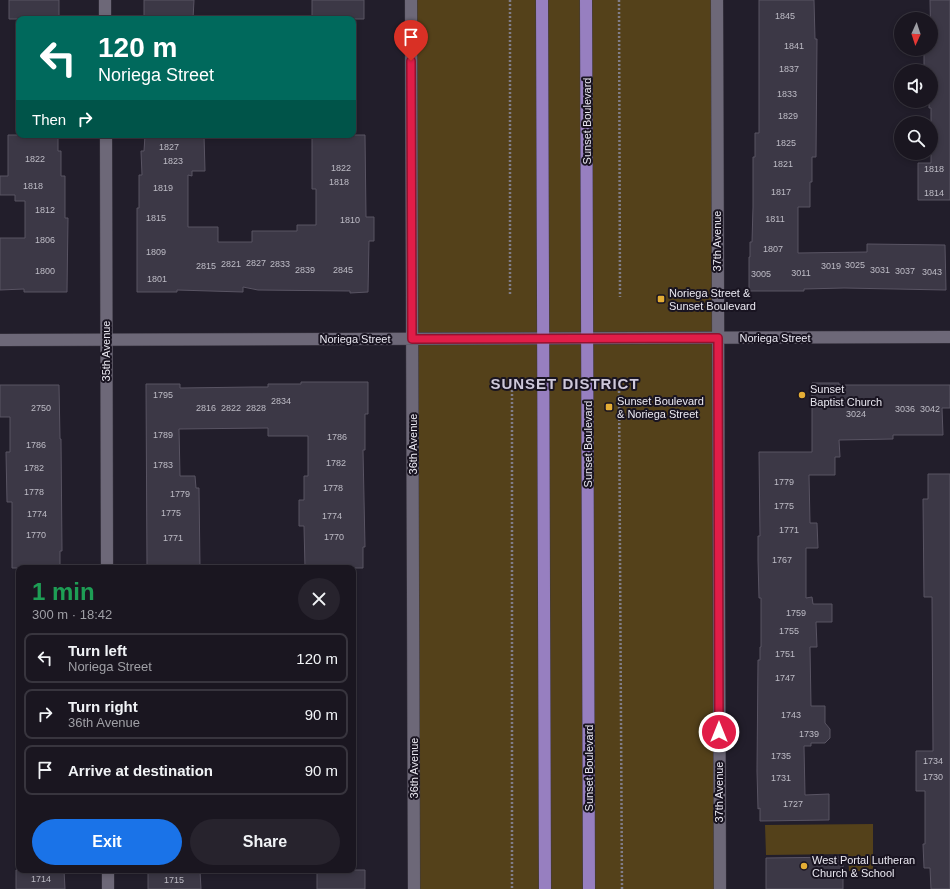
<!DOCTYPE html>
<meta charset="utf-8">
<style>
:root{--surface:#1a1620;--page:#27232d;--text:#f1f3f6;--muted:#9f9fa5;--line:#38353e;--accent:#1a73e8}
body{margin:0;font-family:Helvetica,sans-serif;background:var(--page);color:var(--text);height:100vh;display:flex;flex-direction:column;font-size:15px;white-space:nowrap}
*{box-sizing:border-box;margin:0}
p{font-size:13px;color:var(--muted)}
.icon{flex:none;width:22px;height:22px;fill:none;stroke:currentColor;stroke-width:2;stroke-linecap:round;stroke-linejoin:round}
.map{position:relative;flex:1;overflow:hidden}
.panel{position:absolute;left:16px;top:565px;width:340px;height:308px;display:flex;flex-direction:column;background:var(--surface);border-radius:8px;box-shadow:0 2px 6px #0003,0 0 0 1px var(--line)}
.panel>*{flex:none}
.banner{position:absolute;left:16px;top:16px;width:340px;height:122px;border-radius:8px;box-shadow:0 2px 6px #0003,0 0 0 1px var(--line);background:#00695c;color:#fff;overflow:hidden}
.needle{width:26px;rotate:183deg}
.controls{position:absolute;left:894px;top:12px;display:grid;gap:8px}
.controls a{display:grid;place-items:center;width:44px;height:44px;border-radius:50%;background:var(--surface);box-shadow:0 2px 6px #0003,0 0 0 1px var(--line);font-size:20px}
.pin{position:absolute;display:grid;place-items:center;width:34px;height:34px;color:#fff;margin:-41px -17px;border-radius:50% 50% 50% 0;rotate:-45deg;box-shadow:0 0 4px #0007}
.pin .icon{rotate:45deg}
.me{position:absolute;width:44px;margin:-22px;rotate:0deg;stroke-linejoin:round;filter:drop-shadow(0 0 3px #0008)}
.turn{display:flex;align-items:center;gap:14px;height:84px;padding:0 16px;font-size:18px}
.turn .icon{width:52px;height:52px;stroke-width:2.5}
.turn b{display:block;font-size:28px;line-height:34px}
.then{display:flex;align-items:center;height:38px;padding:0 16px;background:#0003;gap:8px;font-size:15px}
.round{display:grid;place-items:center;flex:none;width:42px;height:42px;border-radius:21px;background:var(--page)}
.head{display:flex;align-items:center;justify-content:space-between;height:68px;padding:0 16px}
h1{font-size:24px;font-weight:700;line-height:30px;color:#1e9e55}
.action{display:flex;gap:8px;margin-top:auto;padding:8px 16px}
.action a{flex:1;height:46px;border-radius:24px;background:var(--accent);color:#fff;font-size:16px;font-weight:700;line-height:46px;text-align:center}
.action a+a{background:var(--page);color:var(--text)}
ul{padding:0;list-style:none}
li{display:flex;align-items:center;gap:12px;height:50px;margin:0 8px 6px;padding:0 8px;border:2px solid var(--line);border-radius:8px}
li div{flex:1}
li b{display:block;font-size:15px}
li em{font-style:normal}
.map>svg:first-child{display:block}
.green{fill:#54411a}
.building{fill:#3c3846;stroke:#595463}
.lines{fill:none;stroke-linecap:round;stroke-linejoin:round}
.minor-casing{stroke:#3d3944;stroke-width:13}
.major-casing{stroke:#3d3944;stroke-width:13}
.path{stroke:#807d88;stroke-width:2.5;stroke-dasharray:2 2;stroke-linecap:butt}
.minor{stroke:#6d6878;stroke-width:12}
.major{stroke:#977fc0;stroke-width:12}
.route-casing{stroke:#92132f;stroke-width:10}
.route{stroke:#e11d48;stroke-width:7}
.poi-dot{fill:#e4ad35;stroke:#191421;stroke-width:1.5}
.labels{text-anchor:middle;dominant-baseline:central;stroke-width:4;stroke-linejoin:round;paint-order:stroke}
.number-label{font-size:9px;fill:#bebcc6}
.street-label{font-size:11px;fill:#eae8f1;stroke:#191421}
.poi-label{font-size:11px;fill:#eae8f1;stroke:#191421;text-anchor:start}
.district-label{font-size:15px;font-weight:bold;letter-spacing:1px;fill:#cec8da;stroke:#191421}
</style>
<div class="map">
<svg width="950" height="889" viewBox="0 0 950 889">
<rect width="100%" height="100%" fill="#221e2b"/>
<path class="green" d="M411,0H717L720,889H414Z
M873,824V871H849L848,854L766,855L765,825Z"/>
<path class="building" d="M9,0H59V19H9Z
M144,0H194L193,19H144Z
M312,0H364V19H312Z
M759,0H814L815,39H817L816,157H812V182H810V207H798V253L867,252V244L945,245L946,290L844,288L804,289V291H749V257H750V242H752L753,207V157H755V133H759Z
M930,0H950V200H918V163H931V108H929V101H931V71H924V49H931Z
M8,135H58V151H61V176H65V218H68L67,292H24V289L0,290V238H25V201H15V195H0V176H8Z
M145,135H204L205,171H192V176L188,175V227H218V242H252V231H297V225H316V189H312V135H365L366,217H374V241H369L368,292L350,293V291L258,290L243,287V292L177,290V292H137V208H139V175H142L141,151H144Z
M301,382H368V414H365V450H363L365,547H363V568H305L304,526H299V500H304V476H308V436H268V428L179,429L180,476H195L196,488H199L200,568H147L146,384H180V388L254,387H268V384H301Z
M812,383H839V385H950V408H942L943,435H893V439L839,440L840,457H835V475H809L810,523H817L818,548H806V598L812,597L813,604H832V622H816L817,647H810L811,706H825V723L830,729V738L825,743H811V746H804L805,795L829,794V820L760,821V808L758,809L757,771L758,660H760V647H761V598H759L758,560V536H760L759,452H812Z
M0,385H59L60,439H61L62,551H60V568H12V502H7L6,452H10V417H0Z
M928,474H950V889H931L930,868H924L923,844H925V791H916V751H933L932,597H924L923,499H928Z
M843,857V889H766V858Z
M16,870H64L65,889H16Z
M150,870L200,871L201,889H148V871H150Z
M317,870H365V889H317Z"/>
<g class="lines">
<defs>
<path id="minor" d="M105,0V19
M411,0L414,889
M717,0L720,889
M106,135L107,568
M0,340L950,337
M108,870V889"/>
<path id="major" d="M542,0L545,889
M586,0L589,889"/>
</defs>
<use href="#minor" class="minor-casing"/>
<use href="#major" class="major-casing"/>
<path class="path" d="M510,0V296
M619,0L620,297
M512,382V889
M619,383L622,889"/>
<use href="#minor" class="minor"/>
<use href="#major" class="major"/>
</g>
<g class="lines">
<defs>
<path id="route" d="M411,61L412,339L718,338L719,732"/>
</defs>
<use href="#route" class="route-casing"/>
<use href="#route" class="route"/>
</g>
<g class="poi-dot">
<rect x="657" y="295" width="8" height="8" rx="2"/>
<circle cx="802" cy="395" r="4"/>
<rect x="605" y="403" width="8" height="8" rx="2"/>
<circle cx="804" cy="866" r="4"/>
</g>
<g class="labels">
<g class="number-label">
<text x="785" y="16">1845</text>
<text x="794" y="46">1841</text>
<text x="789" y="69">1837</text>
<text x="787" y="94">1833</text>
<text x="788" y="116">1829</text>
<text x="786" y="143">1825</text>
<text x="169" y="147">1827</text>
<text x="35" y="159">1822</text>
<text x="173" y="161">1823</text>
<text x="783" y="164">1821</text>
<text x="341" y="168">1822</text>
<text x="934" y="169">1818</text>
<text x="339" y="182">1818</text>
<text x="33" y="186">1818</text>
<text x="163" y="188">1819</text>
<text x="781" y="192">1817</text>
<text x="934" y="193">1814</text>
<text x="45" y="210">1812</text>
<text x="156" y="218">1815</text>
<text x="775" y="219">1811</text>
<text x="350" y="220">1810</text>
<text x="45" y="240">1806</text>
<text x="773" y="249">1807</text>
<text x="156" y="252">1809</text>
<text x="256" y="263">2827</text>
<text x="231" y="264">2821</text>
<text x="280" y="264">2833</text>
<text x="855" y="265">3025</text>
<text x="206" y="266">2815</text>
<text x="831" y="266">3019</text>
<text x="305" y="270">2839</text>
<text x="343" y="270">2845</text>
<text x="880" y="270">3031</text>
<text x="45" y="271">1800</text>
<text x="905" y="271">3037</text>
<text x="932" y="272">3043</text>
<text x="801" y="273">3011</text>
<text x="761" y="274">3005</text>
<text x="157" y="279">1801</text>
<text x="163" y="395">1795</text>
<text x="281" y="401">2834</text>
<text x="41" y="408">2750</text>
<text x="206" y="408">2816</text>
<text x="231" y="408">2822</text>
<text x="256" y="408">2828</text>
<text x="905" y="409">3036</text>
<text x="930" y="409">3042</text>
<text x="856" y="414">3024</text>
<text x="163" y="435">1789</text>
<text x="337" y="437">1786</text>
<text x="36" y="445">1786</text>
<text x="336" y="463">1782</text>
<text x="163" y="465">1783</text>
<text x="34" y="468">1782</text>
<text x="784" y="482">1779</text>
<text x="333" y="488">1778</text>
<text x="34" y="492">1778</text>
<text x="180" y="494">1779</text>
<text x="784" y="506">1775</text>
<text x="171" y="513">1775</text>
<text x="37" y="514">1774</text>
<text x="332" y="516">1774</text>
<text x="789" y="530">1771</text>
<text x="36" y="535">1770</text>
<text x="334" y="537">1770</text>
<text x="173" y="538">1771</text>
<text x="782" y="560">1767</text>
<text x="796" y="613">1759</text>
<text x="789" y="631">1755</text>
<text x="785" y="654">1751</text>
<text x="785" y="678">1747</text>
<text x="791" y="715">1743</text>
<text x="809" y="734">1739</text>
<text x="781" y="756">1735</text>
<text x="933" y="761">1734</text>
<text x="933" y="777">1730</text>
<text x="781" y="778">1731</text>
<text x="793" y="804">1727</text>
<text x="41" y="879">1714</text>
<text x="174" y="880">1715</text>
</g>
<g class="street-label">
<text transform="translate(587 121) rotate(-90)">Sunset Boulevard</text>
<text transform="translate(717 241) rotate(-90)">37th Avenue</text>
<text x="775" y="338">Noriega Street</text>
<text x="355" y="339">Noriega Street</text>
<text transform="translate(106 351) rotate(-90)">35th Avenue</text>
<text transform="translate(413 444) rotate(-90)">36th Avenue</text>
<text transform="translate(588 444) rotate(-90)">Sunset Boulevard</text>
<text transform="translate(414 768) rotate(-90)">36th Avenue</text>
<text transform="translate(589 768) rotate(-90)">Sunset Boulevard</text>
<text transform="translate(719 792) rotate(-90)">37th Avenue</text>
</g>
<g class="poi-label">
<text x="669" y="293">Noriega Street &amp;<tspan x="669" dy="13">Sunset Boulevard</tspan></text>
<text x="810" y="389">Sunset<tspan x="810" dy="13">Baptist Church</tspan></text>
<text x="617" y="401">Sunset Boulevard<tspan x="617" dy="13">&amp; Noriega Street</tspan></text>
<text x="812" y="860">West Portal Lutheran<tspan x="812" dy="13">Church &amp; School</tspan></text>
</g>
<g class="district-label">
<text x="565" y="383">SUNSET DISTRICT</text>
</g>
</g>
</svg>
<div class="controls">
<a><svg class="needle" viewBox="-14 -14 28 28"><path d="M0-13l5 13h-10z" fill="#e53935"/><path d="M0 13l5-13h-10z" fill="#9f9fa5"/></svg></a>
<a><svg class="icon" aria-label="sound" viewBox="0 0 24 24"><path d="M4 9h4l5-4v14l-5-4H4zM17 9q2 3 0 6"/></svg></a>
<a><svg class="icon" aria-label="search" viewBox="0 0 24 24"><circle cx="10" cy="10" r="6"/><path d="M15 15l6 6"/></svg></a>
</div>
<div class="pin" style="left:411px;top:61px;background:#d93025"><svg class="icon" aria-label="arrive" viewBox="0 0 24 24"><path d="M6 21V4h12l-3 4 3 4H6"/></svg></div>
<svg class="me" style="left:719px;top:732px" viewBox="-20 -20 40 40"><circle r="17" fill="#e11d48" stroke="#fff" stroke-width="3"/><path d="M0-11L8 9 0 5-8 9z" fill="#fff"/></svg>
<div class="banner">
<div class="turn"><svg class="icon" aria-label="left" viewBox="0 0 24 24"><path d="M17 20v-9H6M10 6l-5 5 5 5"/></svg><div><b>120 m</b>Noriega Street</div></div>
<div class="then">Then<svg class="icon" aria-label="right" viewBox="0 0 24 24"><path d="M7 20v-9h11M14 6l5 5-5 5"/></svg></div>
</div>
<section class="panel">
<div class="head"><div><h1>1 min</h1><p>300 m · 18:42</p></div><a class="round"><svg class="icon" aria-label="close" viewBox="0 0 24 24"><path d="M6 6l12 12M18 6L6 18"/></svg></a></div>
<ul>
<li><svg class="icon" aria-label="left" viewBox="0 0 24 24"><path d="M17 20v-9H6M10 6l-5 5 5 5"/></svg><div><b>Turn left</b><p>Noriega Street</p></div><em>120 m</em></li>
<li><svg class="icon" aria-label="right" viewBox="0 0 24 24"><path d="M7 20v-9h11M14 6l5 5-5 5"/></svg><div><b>Turn right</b><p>36th Avenue</p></div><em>90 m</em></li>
<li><svg class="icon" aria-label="arrive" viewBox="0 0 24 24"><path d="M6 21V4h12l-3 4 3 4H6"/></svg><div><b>Arrive at destination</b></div><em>90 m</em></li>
</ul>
<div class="action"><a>Exit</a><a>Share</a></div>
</section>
</div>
